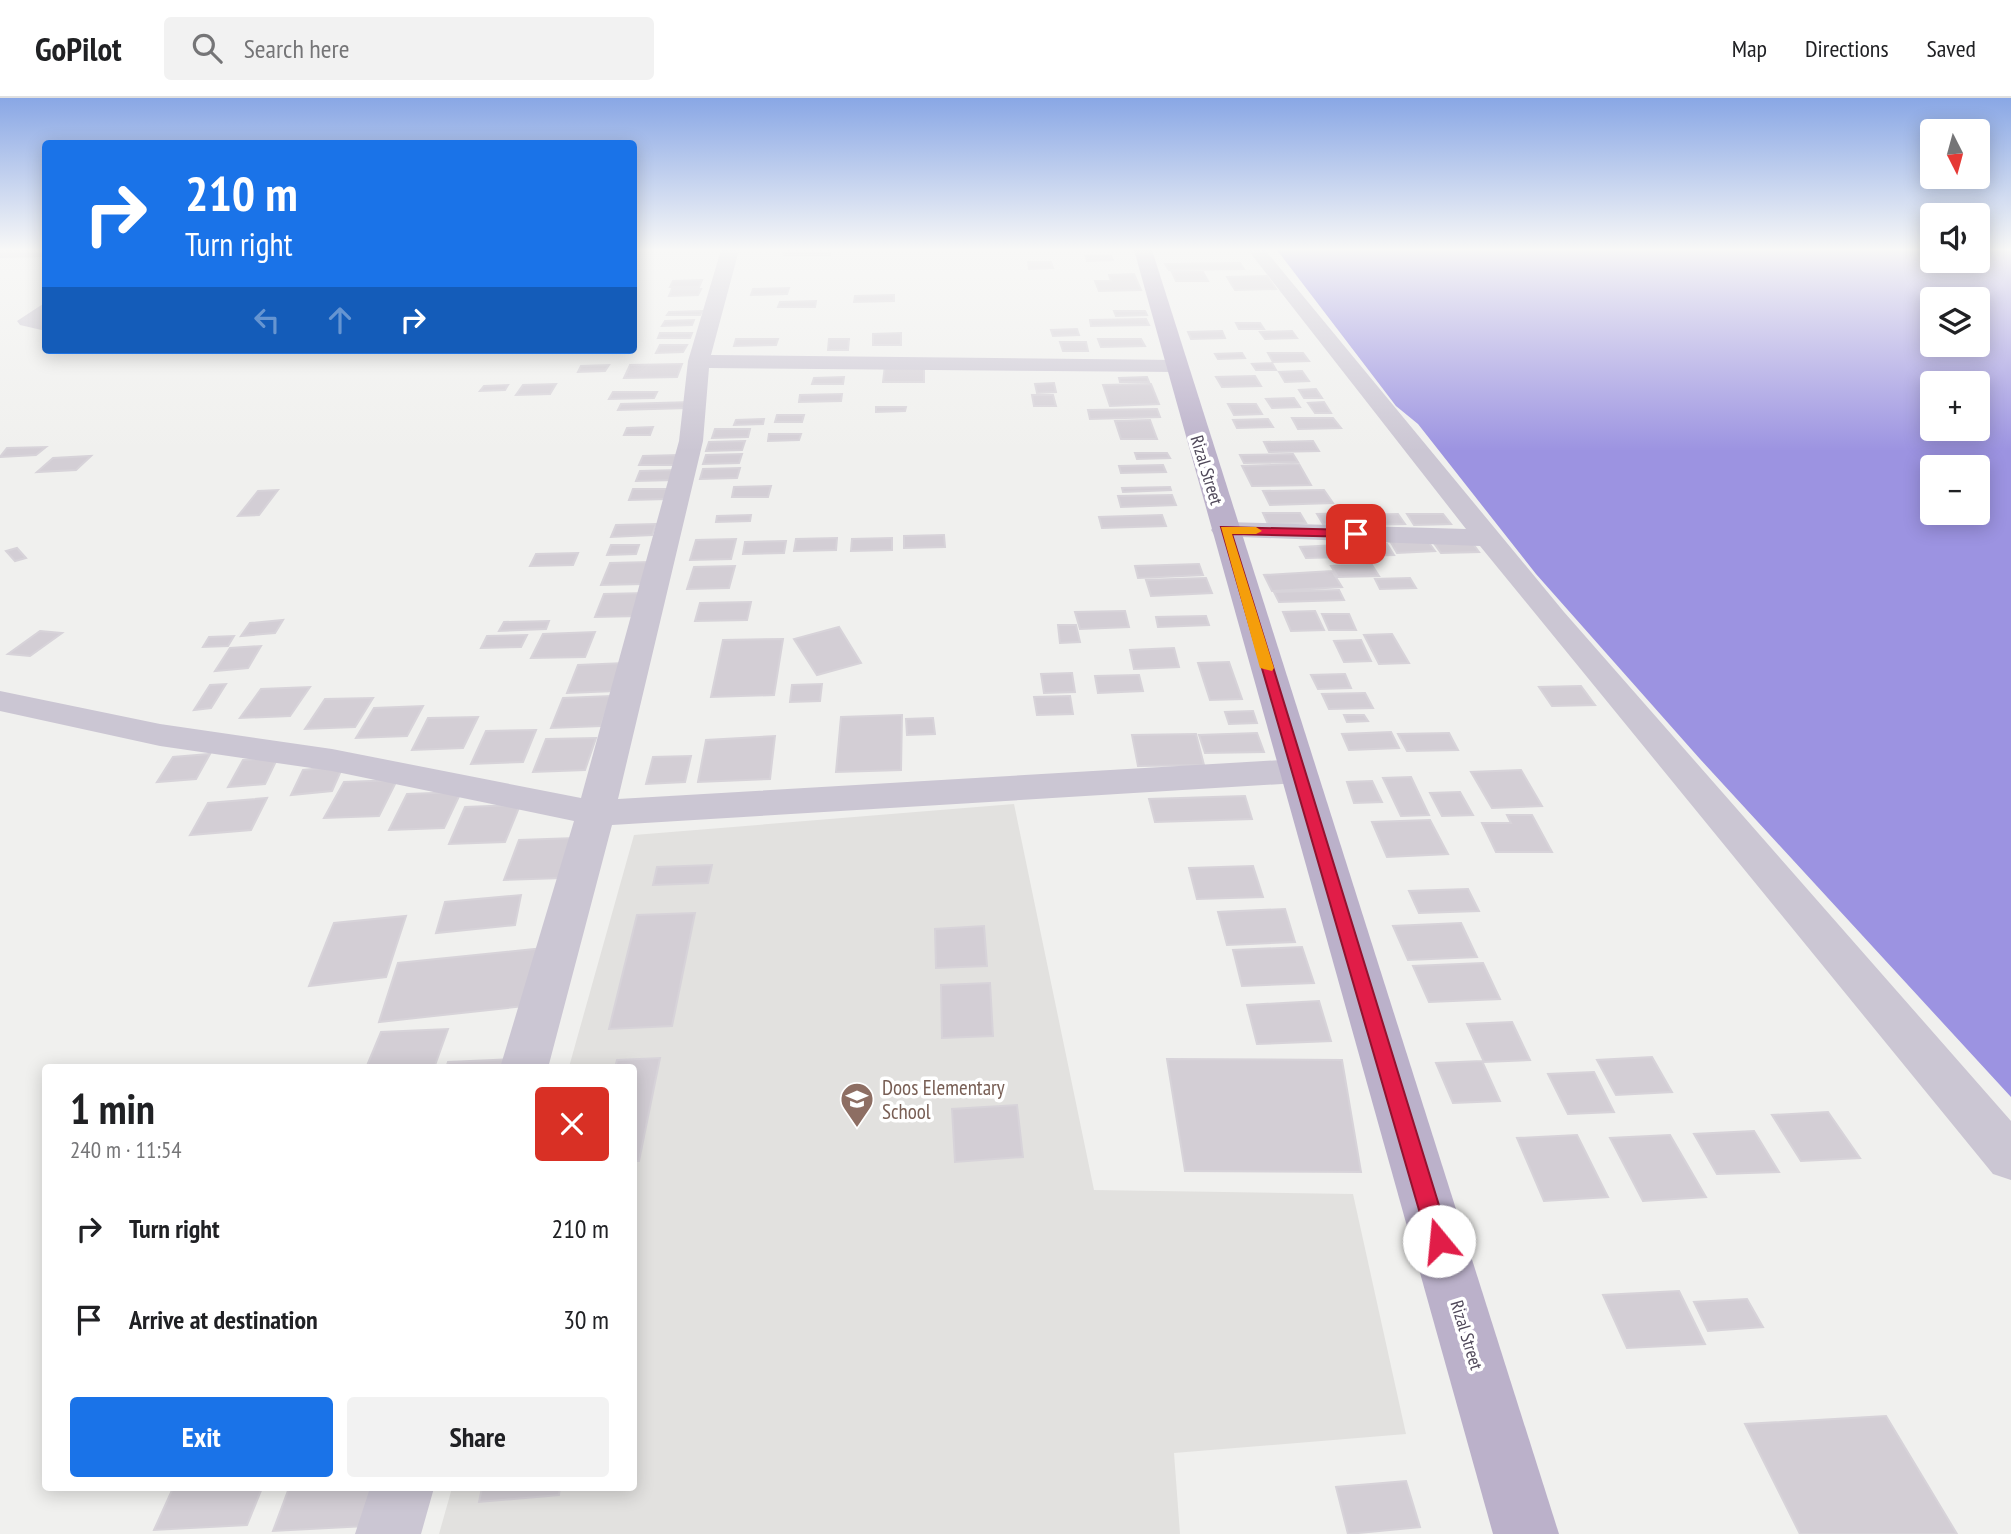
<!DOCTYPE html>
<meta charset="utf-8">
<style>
:root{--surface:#fff;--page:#f2f2f2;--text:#202124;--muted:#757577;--line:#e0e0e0;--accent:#1a73e8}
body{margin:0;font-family:"PT Sans Narrow",sans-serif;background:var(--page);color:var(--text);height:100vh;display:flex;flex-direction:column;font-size:26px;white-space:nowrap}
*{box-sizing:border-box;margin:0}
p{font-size:23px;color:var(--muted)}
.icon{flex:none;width:38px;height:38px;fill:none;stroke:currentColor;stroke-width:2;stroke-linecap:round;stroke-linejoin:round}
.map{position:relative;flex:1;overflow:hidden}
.sheet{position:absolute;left:42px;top:966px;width:595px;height:427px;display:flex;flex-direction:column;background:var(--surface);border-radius:7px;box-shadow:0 4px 18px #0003}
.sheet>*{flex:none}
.top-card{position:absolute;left:42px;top:42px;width:595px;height:214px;border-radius:7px;box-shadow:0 4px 18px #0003;background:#1a73e8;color:#fff;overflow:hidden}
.needle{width:46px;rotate:174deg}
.controls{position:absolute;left:1920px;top:21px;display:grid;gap:14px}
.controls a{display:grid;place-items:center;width:70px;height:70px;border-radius:7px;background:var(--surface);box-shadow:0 4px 18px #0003;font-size:35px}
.pin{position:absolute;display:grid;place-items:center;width:60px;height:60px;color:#fff;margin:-30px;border-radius:14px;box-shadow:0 4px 10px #0006}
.me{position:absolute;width:77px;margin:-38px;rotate:343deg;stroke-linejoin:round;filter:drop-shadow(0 0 5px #0008)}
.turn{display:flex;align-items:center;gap:24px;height:147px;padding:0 28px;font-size:32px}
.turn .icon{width:91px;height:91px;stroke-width:2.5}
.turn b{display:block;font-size:49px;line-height:60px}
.lanes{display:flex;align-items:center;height:66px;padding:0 28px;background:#0003;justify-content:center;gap:35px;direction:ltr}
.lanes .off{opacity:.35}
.round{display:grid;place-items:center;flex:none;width:74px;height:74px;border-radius:7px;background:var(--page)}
.headline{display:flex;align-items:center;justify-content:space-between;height:119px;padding:0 28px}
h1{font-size:42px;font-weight:800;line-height:52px}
.button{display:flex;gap:14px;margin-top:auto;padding:14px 28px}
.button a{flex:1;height:80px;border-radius:7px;background:var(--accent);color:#fff;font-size:28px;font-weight:800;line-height:80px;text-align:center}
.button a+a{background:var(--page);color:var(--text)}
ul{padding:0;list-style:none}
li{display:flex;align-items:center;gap:21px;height:91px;padding:0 28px}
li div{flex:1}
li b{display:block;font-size:26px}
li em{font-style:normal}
header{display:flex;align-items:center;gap:42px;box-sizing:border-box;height:98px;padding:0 35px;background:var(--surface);border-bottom:2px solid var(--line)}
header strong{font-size:33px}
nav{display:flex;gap:38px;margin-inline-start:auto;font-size:24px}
.search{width:490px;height:63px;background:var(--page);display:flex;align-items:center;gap:18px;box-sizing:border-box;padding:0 24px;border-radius:7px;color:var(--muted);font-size:26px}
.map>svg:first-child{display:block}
.education{fill:#e2e1df}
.water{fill:#9c93e1;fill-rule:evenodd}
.building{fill:#d3ced5;stroke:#d7d3d9;stroke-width:2}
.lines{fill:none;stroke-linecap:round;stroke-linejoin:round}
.minor{fill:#cbc6d3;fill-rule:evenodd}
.major{fill:#bbb1ca;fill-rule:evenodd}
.route{fill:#e11d48;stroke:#92132f;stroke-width:2}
.slow{fill:#f59e0b}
.labels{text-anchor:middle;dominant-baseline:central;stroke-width:7;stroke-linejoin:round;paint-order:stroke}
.street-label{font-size:18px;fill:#4f4859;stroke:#fff}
.near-education-label{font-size:21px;fill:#785e54;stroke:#fff;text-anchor:start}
</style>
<header>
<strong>GoPilot</strong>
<div class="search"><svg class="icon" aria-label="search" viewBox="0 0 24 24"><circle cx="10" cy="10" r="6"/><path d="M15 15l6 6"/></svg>Search here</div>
<nav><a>Map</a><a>Directions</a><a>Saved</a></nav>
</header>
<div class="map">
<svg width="2011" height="1436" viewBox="0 0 2011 1436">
<rect width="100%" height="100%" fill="#f0f0ee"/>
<path class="education" d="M1014,706L1094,1092L1353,1096L1406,1336L1174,1355L1180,1436H439L452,1390H634V970L569,969L634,737Z"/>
<path class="water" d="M1277,152H1932V163H1978V152H2011V999L1700,661L1536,476L1418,326L1396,308ZM1932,201H1978V247H1932ZM1932,285H1978V331H1932ZM1932,369H1978V415H1932Z"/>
<path class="building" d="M785,152H830V157H784Z
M1085,157H1110L1113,162L1087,163Z
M1028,164H1051L1053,170L1029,171Z
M1240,165L1244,171L1169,172L1165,166Z
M1172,174H1203L1208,183H1176Z
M1134,176L1141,192L1099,193L1095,183H1111L1109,177Z
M1267,178L1276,191L1235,192L1227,179Z
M702,182L699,189H670L673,183Z
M789,190L787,196L751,197L753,191Z
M672,191H701L698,197L669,198Z
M894,197V203L854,204L855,198Z
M816,203L815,209H778L780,204Z
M702,213L700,217H667L669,214Z
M1114,213H1145L1147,217L1116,218Z
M1146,221L1149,227L1091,228L1090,222Z
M694,222L692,227L662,228L665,223Z
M1236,225H1260L1264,231H1239Z
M1077,231L1079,237L1053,238L1051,232Z
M1222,233L1225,240L1191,241L1188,234Z
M1292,233L1297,240L1265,241L1260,234Z
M660,235H692L690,240H658Z
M901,235V247H873V236Z
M736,241H778L776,247L734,248Z
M829,241H849L848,252H828Z
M1098,241H1141L1145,248L1101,249Z
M1060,244H1086L1088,253H1063Z
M660,247H687L683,254L656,255Z
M1242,255L1245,260L1218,261L1215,256Z
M1268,255H1303L1309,263L1273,264Z
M1272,265L1276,272H1256L1252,266Z
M682,266L677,279L624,280L630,267Z
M924,266V284H883L885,267Z
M609,267L605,273L578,274L581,268Z
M1302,273L1309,283L1285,284L1279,274Z
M1255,278L1261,288L1222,289L1216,279Z
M844,279L843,286H812L814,280Z
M1147,279L1149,284H1120L1119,280Z
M1054,285L1056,294L1037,295L1035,286Z
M556,286L550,296L516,297L523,287Z
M1151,286L1159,306L1110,308L1103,287Z
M508,287L505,292L480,293L484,288Z
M1316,291L1322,300H1304L1299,292Z
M613,294H657L654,300L609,301Z
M842,296L841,303L799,304L800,297Z
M1032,297H1053L1056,308H1034Z
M1294,300L1300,309L1272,310L1266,301Z
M692,304L689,310L618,312L621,306Z
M1324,304L1331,315H1315L1308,305Z
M1228,306H1256L1262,316L1234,317Z
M876,309H906L905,313L876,314Z
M1157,311L1160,319L1090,321L1088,312Z
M777,317H804L802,324H775Z
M1292,320H1333L1341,330L1298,331Z
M764,321L763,326L734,327L736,322Z
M1268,321L1273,329L1237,330L1233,322Z
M1150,322L1157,341H1121L1115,323Z
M653,329L650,337H624L627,330Z
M715,331H750L748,339L712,340Z
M769,336H801L799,342L768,343Z
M745,343L742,352L706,353L709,344Z
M1313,343L1319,353L1269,354L1264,344Z
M46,349L36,357L0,359L7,350Z
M1135,355H1167L1170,360L1137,361Z
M742,356L739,365L703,366L706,357Z
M1293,356L1298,364L1244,365L1240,357Z
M679,357L675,367H639L643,358Z
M91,358L76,372L37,374L53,360Z
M1299,366L1311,387L1252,388L1242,368Z
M1163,367L1166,374L1121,375L1119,368Z
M740,370L737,380L700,381L703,371Z
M679,372L675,382L636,383L640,373Z
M771,388L768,399H732L734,389Z
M1170,389L1171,392L1123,394L1122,390Z
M633,391H671L668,401L629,402Z
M278,392L259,417L238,418L258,393Z
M1324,392L1333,405L1270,407L1263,393Z
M1172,397L1176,407L1121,409L1118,398Z
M1263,415H1300L1306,425L1268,426Z
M1354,415L1361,425L1323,426L1317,416Z
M1398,416L1405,426L1368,427L1361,417Z
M1407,416H1443L1451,426L1414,427Z
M751,417L750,423L716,424L717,418Z
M1162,417L1166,428L1102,430L1099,419Z
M656,426L652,437L611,439L616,427Z
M944,437L945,449L904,450V438Z
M837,440L836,452L794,453L796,441Z
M892,440V452L851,453L852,441Z
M736,441L731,461L690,462L696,442Z
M1427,442L1435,453L1397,455L1390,443Z
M786,443L784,455L743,456L745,444Z
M1471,443L1479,454L1441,455L1433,444Z
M1387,446L1394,457L1355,458L1349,447Z
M611,447H639L636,456L607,457Z
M1338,447L1344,459L1306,460L1300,449Z
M17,450L26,460L15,463L6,453Z
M578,455L573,467L530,468L536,456Z
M651,464L643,486L601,487L610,465Z
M1199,466L1203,477L1138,480L1135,468Z
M1372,467L1379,478L1338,479L1331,468Z
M735,468L729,490L687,491L694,469Z
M1332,473L1342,489L1272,493L1264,477Z
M1206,480L1212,495L1151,498L1146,482Z
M1410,480L1416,490L1380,491L1375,481Z
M1339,492L1344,502L1279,504L1274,494Z
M647,495L639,518L595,519L604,496Z
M751,504L747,522L695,523L700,505Z
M1125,513L1129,529L1080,531L1075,514Z
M1315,513L1324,532L1291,533L1283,514Z
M1322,516H1349L1356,532H1329Z
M1206,518L1209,527L1158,529L1156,519Z
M283,522L275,535L241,538L250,525Z
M549,523L546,531L499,533L504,524Z
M1058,527H1076L1080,544L1060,545Z
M839,529L861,565L817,577L794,541Z
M40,533L62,535L30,558L8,556Z
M595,534L585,559L531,560L543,536Z
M1392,536L1409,565L1379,566L1364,537Z
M527,537L521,549L481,550L487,538Z
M234,538L228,548L203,549L209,539Z
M783,541L774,597L711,599L723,542Z
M1361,542L1371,563L1344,564L1334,543Z
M261,548L248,570L215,573L230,550Z
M1174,550L1179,569L1134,571L1130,552Z
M1229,564L1242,601L1210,602L1198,565Z
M625,565L616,593L567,595L578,567Z
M1072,575L1075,594L1044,595L1041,576Z
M1345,576L1351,590L1318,591L1311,577Z
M1139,577L1143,593L1098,595L1095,578Z
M226,586L211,610L194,612L210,587Z
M822,586L820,603L790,604L792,587Z
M1581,588L1595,607L1552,608L1539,589Z
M310,589L290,618L240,620L261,591Z
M1365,595L1373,610L1329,611L1322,596Z
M611,598L601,628L551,630L563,600Z
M1070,598L1073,616L1037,617L1034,599Z
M373,600L355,629L305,631L325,601Z
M423,608L407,638L356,640L374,610Z
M1253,613L1257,625L1229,626L1225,614Z
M902,617L901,672L836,674L841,619Z
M1344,617H1364L1368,623L1347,624Z
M478,619L463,650L412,652L428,620Z
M933,620L935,636L907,637L906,621Z
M536,632L523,664L471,666L486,633Z
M1391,634L1399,650L1349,652L1342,636Z
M1257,635L1264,654L1205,655L1199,637Z
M1449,635L1458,652L1407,653L1398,636Z
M1196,636L1204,667L1138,668L1132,637Z
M775,638L770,681L698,684L706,642Z
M596,640L585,672L533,674L546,641Z
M210,656L196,681L157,684L173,659Z
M691,658L685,684L646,686L653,659Z
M278,659L265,686L228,689L243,662Z
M343,668L332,693L291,697L303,672Z
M1521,672L1542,708L1492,710L1471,674Z
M1411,679L1429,717L1401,718L1383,680Z
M397,682L379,718L324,720L344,684Z
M1372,683L1382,704L1354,705L1347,684Z
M461,694L444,730L389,732L407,696Z
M1460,694L1473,717L1442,718L1430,695Z
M1245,698L1252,721L1155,724L1149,701Z
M267,700L251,732L190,737L208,705Z
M520,707L505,744L449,746L465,709Z
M1507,717H1532L1552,754H1496L1482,725H1511Z
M1430,722L1448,756L1387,759L1372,724Z
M575,740L562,780L504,782L519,742Z
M712,767L708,785L653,787L657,769Z
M1253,768L1263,799L1197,801L1189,770Z
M1468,791L1479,813L1419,815L1409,793Z
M521,797L515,827L436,835L445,804Z
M1285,811L1295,844L1227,847L1218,814Z
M695,815L672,928L609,931L637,817Z
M406,818L386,879L309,888L334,825Z
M1461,825L1477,859L1408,862L1393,828Z
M984,828L987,868L936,870L935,831Z
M1302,849L1314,885L1242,888L1233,852Z
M545,850L534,907L379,924L398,865Z
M1483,865L1500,901L1429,904L1413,868Z
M990,885L993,938L942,940L941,887Z
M1319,903L1331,943L1257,946L1247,907Z
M1512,924L1530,962L1484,964L1467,926Z
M448,931L434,970H366L381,934Z
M1652,959L1672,994L1616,997L1597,962Z
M660,960L639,1063H634V970H615L617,962Z
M516,961L513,970H446L448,964Z
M1167,961L1342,962L1361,1074L1185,1073Z
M1482,963L1500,1003L1453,1005L1436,965Z
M1594,974L1614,1014L1568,1016L1548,976Z
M1017,1007L1023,1059L955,1064L952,1011Z
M1828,1014L1860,1060L1801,1063L1772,1017Z
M1754,1033L1779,1074L1717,1076L1694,1036Z
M1577,1037L1608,1099L1544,1103L1517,1040Z
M1670,1037L1706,1099L1643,1103L1610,1040Z
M1679,1193L1705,1246L1627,1250L1603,1197Z
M1747,1201L1763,1229L1708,1233L1694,1204Z
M1886,1318L1957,1436H1800L1745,1326Z
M1406,1383L1420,1429L1348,1436L1336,1389Z
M173,1390H262L247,1427L154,1432Z
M289,1390H379L366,1428L273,1433Z
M482,1390H560L559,1397L479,1404Z"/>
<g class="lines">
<path class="minor" d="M0,152H46V159L0,160Z
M721,152H739L711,257L1176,262L1187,268L1176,274L709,270L703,343L618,701L1298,661L1311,665L1316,673L1311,681L1298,685L612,727L548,970H500L574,723L332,673L160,648L0,613V593L160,626L332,651L581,700L679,343L688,263Z
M1248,152H1265L1564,514L2011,1023V1082L1993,1076L1480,448L1215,438L1211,432L1215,426L1225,424L1466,431Z
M46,204V233L20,227L17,223Z
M370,1390H434L421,1436H355Z"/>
<path class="major" d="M1134,152H1152L1559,1436H1493Z"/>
</g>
<linearGradient id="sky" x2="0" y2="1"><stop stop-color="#89a7e5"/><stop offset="0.43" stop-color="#f8f8f7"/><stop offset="1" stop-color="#f8f8f7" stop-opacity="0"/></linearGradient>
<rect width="2011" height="353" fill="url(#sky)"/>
<path class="route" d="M1221,429L1356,432L1362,436L1356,439L1232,436L1450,1143L1447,1151L1439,1154L1431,1151L1428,1143Z"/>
<path class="slow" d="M1221,429H1256L1262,433L1256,436H1232L1274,570L1272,573L1260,570Z"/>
<defs>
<symbol id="school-pin" viewBox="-11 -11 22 30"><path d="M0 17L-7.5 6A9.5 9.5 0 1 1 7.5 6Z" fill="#8d6e63" stroke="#fff"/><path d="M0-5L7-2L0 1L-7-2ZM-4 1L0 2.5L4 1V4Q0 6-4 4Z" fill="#fff"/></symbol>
</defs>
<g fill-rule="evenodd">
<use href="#school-pin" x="838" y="982" width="38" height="52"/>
</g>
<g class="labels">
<g class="street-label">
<text transform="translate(1207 372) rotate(73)">Rizal Street</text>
<text transform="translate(1467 1237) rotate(73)">Rizal Street</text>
</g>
<g class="near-education-label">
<text x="882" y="989">Doos Elementary<tspan x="882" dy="24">School</tspan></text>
</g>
</g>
</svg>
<div class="controls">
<a><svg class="needle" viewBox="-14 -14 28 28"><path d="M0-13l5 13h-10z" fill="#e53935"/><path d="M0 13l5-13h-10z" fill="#757577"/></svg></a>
<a><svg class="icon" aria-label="sound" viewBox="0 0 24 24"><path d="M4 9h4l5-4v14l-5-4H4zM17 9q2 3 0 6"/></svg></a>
<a><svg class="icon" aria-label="layers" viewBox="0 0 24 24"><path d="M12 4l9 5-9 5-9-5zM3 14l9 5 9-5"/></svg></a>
<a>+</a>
<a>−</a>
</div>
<div class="pin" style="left:1356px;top:436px;background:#d93025"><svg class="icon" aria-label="arrive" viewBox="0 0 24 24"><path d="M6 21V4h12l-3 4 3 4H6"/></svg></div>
<svg class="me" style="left:1439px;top:1143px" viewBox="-20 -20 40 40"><circle r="19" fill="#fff"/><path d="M0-13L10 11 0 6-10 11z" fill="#e11d48"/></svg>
<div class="top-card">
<div class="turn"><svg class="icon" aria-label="right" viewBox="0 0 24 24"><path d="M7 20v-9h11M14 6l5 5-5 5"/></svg><div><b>210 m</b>Turn right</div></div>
<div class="lanes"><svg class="icon off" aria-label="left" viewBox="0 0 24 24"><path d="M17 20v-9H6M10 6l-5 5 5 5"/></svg><svg class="icon off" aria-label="ahead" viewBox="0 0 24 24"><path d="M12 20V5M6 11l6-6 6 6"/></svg><svg class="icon" aria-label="right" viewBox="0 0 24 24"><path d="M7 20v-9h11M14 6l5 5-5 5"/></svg></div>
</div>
<section class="sheet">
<div class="headline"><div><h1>1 min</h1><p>240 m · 11:54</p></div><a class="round" style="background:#d93025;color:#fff"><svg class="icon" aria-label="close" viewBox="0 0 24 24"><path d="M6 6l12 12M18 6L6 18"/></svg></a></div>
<ul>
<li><svg class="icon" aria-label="right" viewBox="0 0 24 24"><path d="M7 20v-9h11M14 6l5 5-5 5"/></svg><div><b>Turn right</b></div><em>210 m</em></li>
<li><svg class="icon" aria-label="arrive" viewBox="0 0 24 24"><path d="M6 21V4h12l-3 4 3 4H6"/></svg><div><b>Arrive at destination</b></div><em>30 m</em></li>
</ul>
<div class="button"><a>Exit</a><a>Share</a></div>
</section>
</div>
